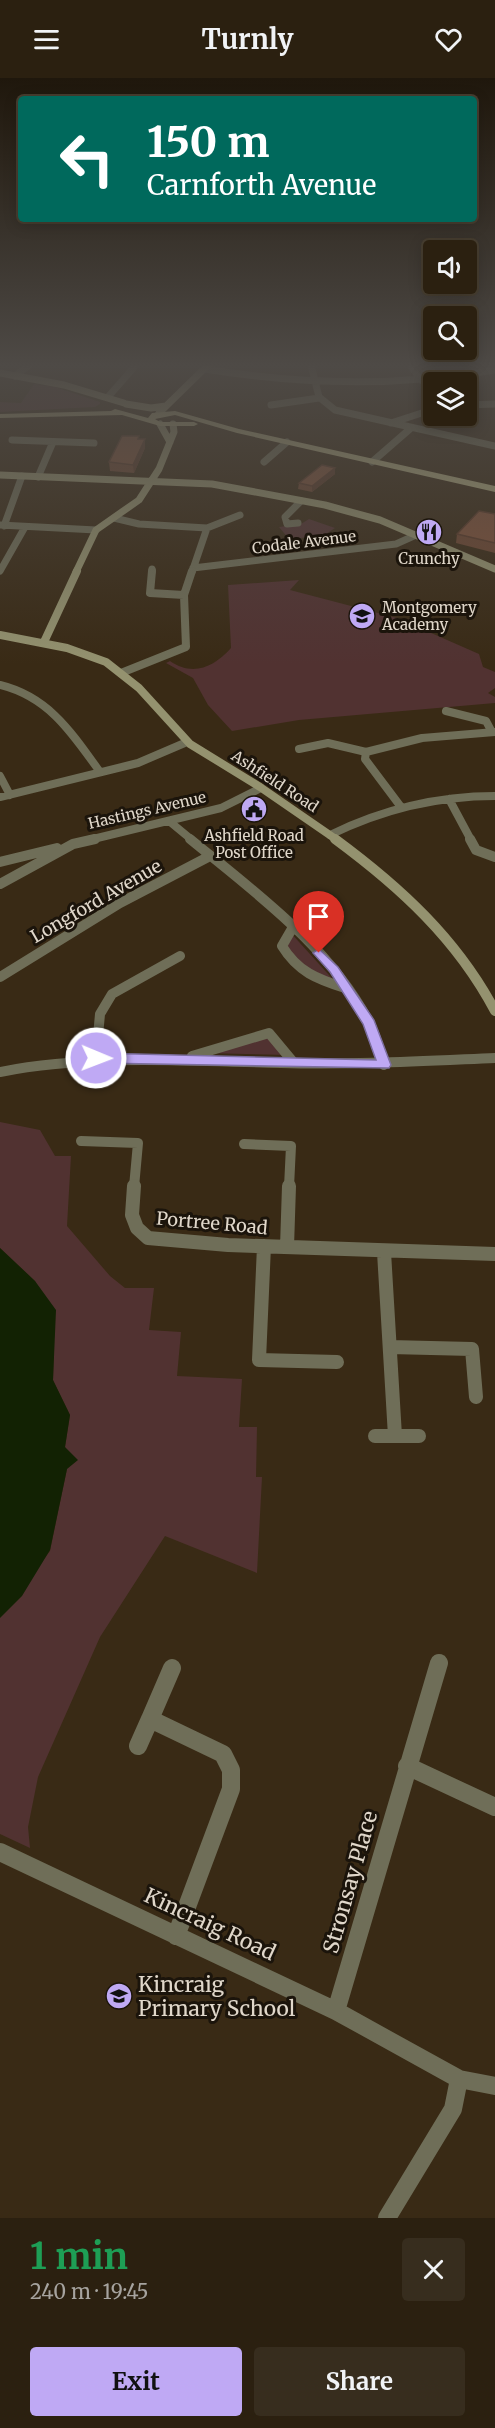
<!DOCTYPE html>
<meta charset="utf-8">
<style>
:root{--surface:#2b2010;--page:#372d1e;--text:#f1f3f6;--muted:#a6a39f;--line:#473e30;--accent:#bfa9f4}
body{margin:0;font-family:Merriweather,serif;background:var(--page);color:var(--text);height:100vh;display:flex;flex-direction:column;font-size:22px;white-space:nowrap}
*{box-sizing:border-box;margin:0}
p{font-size:20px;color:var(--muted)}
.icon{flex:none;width:33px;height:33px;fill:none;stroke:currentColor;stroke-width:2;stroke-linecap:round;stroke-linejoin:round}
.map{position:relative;height:2140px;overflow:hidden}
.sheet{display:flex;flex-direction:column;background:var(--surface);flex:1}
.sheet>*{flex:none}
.top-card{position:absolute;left:18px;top:18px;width:459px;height:126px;border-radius:6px;box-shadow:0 3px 15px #0003,0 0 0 2px var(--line);background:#00695c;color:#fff;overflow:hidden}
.controls{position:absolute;left:423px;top:162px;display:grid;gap:12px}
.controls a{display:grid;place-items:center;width:54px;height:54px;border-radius:6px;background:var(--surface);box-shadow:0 3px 15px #0003,0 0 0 2px var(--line);font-size:30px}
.pin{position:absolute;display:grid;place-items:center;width:51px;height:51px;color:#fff;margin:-62px -26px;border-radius:50% 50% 50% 0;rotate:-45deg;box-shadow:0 0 6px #0007}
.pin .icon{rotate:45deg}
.me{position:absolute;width:66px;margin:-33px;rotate:91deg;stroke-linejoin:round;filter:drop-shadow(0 0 4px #0008)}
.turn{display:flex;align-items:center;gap:21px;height:126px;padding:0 30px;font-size:27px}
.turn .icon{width:78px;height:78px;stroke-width:2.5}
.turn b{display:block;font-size:42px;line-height:51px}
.round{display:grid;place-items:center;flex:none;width:63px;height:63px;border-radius:6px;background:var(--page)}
.summary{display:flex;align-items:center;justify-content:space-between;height:102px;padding:0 30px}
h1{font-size:36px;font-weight:700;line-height:45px;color:#1e9e55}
.cta{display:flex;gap:12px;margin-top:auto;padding:12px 30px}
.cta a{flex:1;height:69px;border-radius:6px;background:var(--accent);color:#111;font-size:24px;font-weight:700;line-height:69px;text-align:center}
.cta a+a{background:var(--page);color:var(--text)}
header{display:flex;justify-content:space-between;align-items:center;height:78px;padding:0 30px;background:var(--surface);font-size:27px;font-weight:700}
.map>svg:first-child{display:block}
.green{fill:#513231}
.water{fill:#122203}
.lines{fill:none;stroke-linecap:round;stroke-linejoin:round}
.street-far4{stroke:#6f6e58;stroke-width:7}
.street-far3{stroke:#6f6e58;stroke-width:8}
.street-far2{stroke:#6f6e58;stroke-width:10}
.street-far1{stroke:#6f6e58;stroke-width:14}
.street{stroke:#6f6e58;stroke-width:18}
.secondary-far2{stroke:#94926f;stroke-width:7}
.secondary-far1{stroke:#94926f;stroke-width:8}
.secondary{stroke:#94926f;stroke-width:10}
.primary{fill:#b1ad81;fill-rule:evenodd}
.wall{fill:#6d4631}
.shaded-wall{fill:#593928}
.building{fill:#7f5139;stroke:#593928;stroke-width:1.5}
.route{fill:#bfa9f4;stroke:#7c6e9f;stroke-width:1.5}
.labels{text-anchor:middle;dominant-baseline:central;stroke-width:6;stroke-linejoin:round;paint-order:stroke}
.far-street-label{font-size:15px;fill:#e0d7ca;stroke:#1b140b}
.far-poi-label{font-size:15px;fill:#e0d7ca;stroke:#1b140b}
.street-label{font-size:18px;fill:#e0d7ca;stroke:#1b140b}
.near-street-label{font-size:21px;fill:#e0d7ca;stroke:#1b140b}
.near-poi-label{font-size:21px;fill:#e0d7ca;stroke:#1b140b;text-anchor:start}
</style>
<header><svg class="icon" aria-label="menu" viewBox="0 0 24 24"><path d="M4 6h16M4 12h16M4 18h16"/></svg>Turnly<svg class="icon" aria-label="heart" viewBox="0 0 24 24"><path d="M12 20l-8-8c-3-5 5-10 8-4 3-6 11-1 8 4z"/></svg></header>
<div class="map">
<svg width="495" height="2140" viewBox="0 0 495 2140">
<rect width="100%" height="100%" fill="#392a15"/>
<path class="green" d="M34,306L55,309L100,324V326L95,329L0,334V324L21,325Z
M309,441L335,450L323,458L289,461L279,449L301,446Z
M299,502L290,512L397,540L479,576L483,589L495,594V610L488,615L495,619V625L299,642L232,653L208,627L193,600L166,585L170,583C193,599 214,589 231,570L228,507Z
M290,854L338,907L303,896L282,868Z
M269,955L287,977L203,975Z
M0,1044L40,1052L55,1078H71L67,1148L110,1198L125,1210H154L149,1252L181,1254L177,1298L242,1301L239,1349H257L256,1399H262L257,1495L165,1458L100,1559L38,1699L28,1749L30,1770L0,1756V1538L50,1473L67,1391L65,1369L70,1337L53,1302L54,1266L35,1203L0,1170Z"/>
<path class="water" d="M0,1170L35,1203L56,1232L53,1302L70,1337L65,1369L78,1382L67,1391L50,1472L22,1518L0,1540Z"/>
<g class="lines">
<path class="street-far4" d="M311,287L319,319L335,332L495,368
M410,287L421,302
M205,291C302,307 398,309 495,292
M15,298L29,287
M108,319L136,287
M271,327L319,320
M466,327L495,326
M391,345L434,331
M12,362L94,365
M264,384L287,364
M372,384L411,350
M38,399L53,364
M114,440L139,446L207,450L192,494
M298,445L287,446L285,439L301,423
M0,447L96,452
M4,448L22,398
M207,450L240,437
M193,490L396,466L416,457
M0,493L25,449
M152,494V491"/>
<path class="street-far3" d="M152,493L150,515L184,517
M121,595L186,569L184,517L192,493
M0,607C49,619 72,655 100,694
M446,633L486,643L492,654
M299,671L328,665L366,674
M0,698L10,717
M0,719L138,685L187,664
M449,721L471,762
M401,729L365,681L366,674L422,660L495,654
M169,743L192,762
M330,757C383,731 436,718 495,718
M89,762L221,730L261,710"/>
<path class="street-far2" d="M190,761C256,815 332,870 371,948C377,960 380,974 384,987
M470,761L476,772L495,779
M0,784L57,770
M0,806L73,766L95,761
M293,849L282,868C298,894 317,901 345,910
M0,899L120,825L210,778
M192,978L269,955L294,985
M96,980L100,936L112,916L180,878
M0,994C94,976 186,983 281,985C353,987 424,983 495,980
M81,1063L138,1065L134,1109
M244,1066L291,1068L289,1109"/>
<path class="street-far1" d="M134,1108L132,1137L137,1150L148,1160L228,1167L495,1176
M264,1168L259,1282L337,1284
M287,1169L289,1108
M384,1174L395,1358
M390,1269L472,1271L476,1319
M375,1358H419"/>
<path class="street" d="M172,1590L150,1641L223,1676L231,1692V1711L176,1858
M138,1668L150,1641
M407,1688L495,1729
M0,1774L336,1933L459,2001L495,2008
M336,1933L439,1585
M387,2140L453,2031L459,2001"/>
<path class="secondary-far2" d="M0,295L64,307L124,325
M126,326L151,330L166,328
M159,335L208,287
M160,346L170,364
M0,397L212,406L325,427L380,442L495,491
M76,494L96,452L139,422L159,391L174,354L173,346"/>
<path class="secondary-far1" d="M0,557L67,570L106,584L139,610L190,666L260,709L337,762
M44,564L77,493"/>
<path class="secondary" d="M335,761C400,809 457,861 495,933"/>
<path class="primary" d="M115,331L148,340L152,335L175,333L239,351L495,408V414L237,355L175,337L155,341L160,344H194L198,346L194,348H160L122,337L0,340V336L111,333Z"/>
</g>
<path class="wall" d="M139,358V361L145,370L134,395L110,393L109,384Z
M335,390V396L312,414L298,411L299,405Z
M495,436V475L456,465L457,456Z"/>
<path class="shaded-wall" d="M145,361V370L134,395L133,387Z
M335,390V396L312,414V408Z"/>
<path class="building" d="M122,358H139L138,361H145L133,387L109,384Z
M322,387L335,390L312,408L299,405Z
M479,433L495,436V465L457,456Z"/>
<linearGradient id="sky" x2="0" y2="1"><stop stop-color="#1f170c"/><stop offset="0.49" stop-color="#4e4a46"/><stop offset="1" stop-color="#4e4a46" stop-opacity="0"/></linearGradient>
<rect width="495" height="586" fill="url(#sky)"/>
<path class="route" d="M319,871L338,889L374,942L391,987L389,990L96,985L89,980L96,975L376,982L363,946L330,894L313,875Z"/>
<defs>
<symbol id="restaurant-disc" viewBox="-11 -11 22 22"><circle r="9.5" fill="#bfa9f4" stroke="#1b140b"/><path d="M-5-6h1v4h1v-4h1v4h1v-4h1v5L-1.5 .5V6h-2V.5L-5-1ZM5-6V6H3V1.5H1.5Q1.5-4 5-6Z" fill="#111"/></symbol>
<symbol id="school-disc" viewBox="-11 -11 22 22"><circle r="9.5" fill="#bfa9f4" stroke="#1b140b"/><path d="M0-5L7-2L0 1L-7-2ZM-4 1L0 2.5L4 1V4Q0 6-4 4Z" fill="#111"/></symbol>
<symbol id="civic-disc" viewBox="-11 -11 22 22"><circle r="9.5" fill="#bfa9f4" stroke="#1b140b"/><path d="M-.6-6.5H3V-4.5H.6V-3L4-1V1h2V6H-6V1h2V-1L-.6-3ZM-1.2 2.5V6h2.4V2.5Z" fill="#111"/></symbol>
</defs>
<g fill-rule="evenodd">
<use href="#restaurant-disc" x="414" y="439" width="30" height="30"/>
<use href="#school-disc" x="347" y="523" width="30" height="30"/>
<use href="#civic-disc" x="239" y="716" width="30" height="30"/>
<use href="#school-disc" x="104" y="1903" width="30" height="30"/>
</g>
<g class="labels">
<g class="far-street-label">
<text transform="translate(304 464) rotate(-7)">Codale Avenue</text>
<text transform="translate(275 703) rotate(33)">Ashfield Road</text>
<text transform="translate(147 732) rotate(-13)">Hastings Avenue</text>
</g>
<g class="far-poi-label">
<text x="429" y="480">Crunchy</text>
<text x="382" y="529" text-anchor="start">Montgomery<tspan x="382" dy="17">Academy</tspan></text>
<text x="254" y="757">Ashfield Road<tspan x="254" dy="17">Post Office</tspan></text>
</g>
<g class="street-label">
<text transform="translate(96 823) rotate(-30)">Longford Avenue</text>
<text transform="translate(212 1145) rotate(5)">Portree Road</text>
</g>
<g class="near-street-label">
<text transform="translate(350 1804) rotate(-74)">Stronsay Place</text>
<text transform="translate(210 1846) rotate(25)">Kincraig Road</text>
</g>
<g class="near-poi-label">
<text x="138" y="1906">Kincraig<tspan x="138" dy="24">Primary School</tspan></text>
</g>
</g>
</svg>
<div class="controls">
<a><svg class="icon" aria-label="sound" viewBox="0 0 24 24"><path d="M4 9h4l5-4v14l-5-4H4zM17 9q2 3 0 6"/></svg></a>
<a><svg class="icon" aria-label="search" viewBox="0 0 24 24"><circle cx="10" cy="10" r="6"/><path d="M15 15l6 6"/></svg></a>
<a><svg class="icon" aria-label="layers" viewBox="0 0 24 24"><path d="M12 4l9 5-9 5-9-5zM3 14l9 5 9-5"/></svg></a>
</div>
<div class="pin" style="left:319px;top:875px;background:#d93025"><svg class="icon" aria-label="arrive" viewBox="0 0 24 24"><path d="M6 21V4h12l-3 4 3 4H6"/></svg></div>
<svg class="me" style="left:96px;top:980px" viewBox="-20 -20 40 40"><circle r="17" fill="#bfa9f4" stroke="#fff" stroke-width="3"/><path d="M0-11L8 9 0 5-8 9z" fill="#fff"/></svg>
<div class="top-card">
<div class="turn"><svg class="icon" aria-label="left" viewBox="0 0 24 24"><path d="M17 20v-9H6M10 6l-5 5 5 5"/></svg><div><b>150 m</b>Carnforth Avenue</div></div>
</div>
</div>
<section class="sheet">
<div class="summary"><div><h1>1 min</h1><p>240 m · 19:45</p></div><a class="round"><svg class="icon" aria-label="close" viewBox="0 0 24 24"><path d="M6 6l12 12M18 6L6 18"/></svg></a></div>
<div class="cta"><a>Exit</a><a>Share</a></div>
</section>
